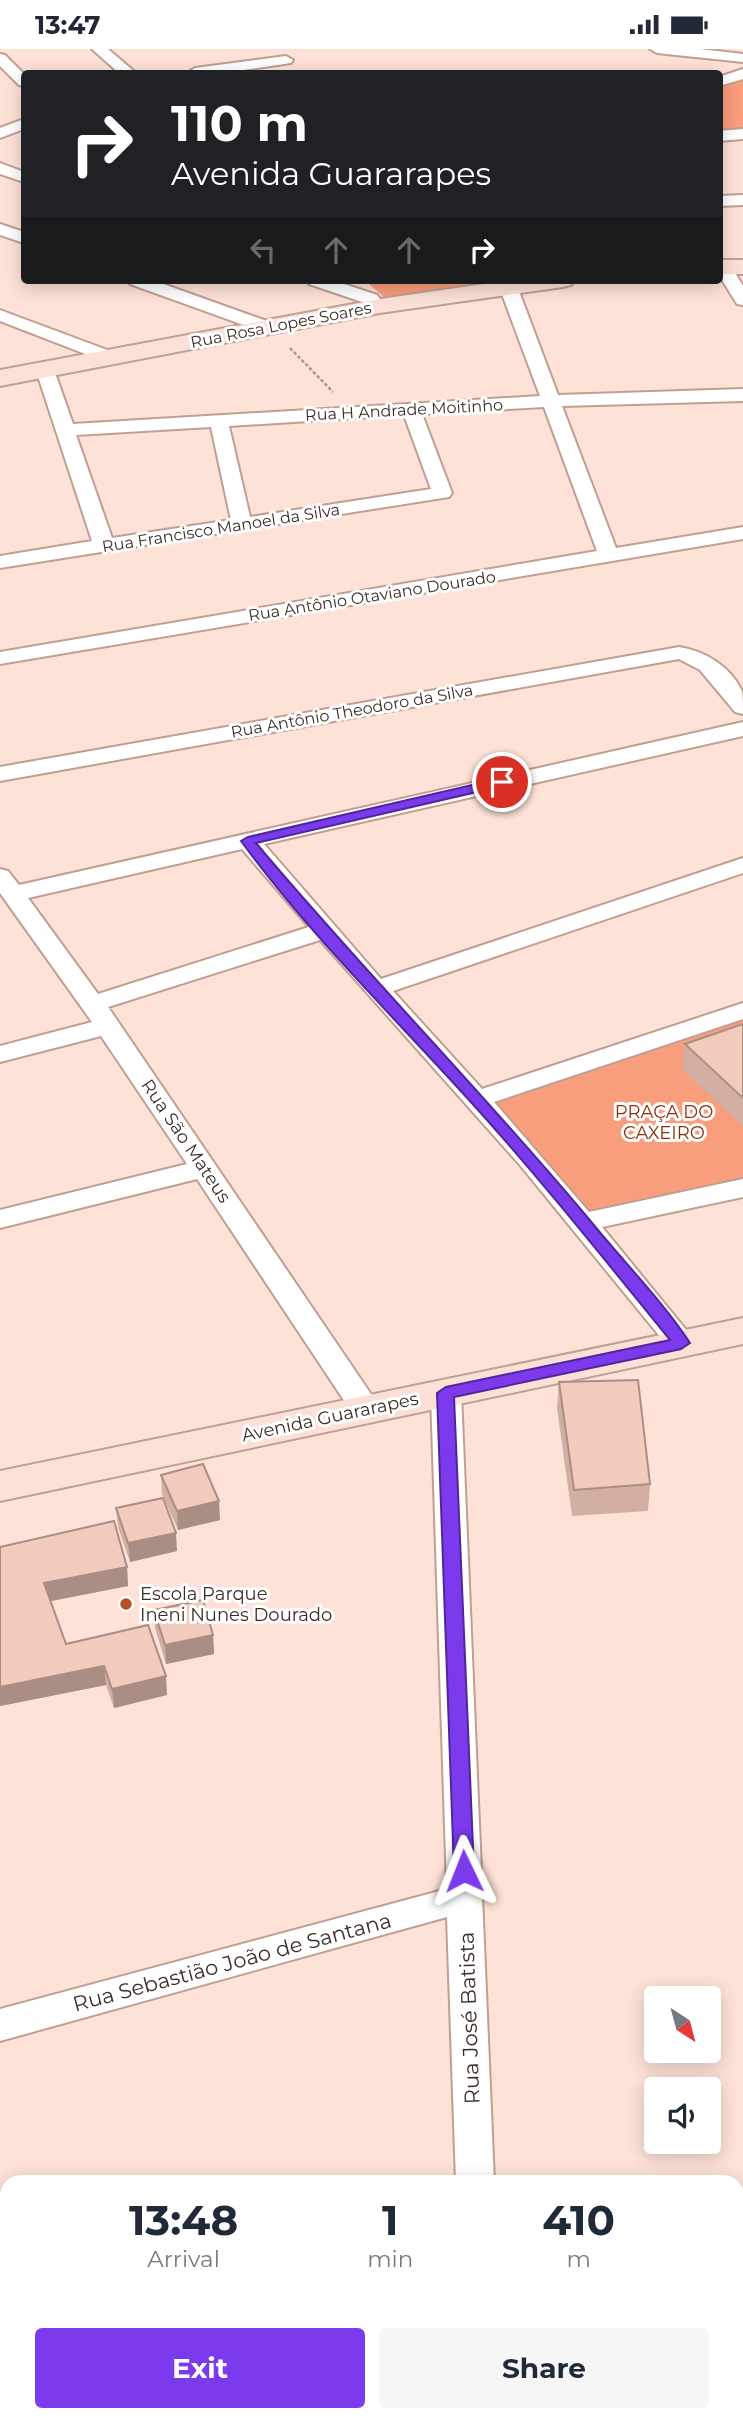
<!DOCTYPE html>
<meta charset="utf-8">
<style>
:root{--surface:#fff;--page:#f6f6f7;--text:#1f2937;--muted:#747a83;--accent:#7c3aed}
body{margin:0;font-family:Montserrat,sans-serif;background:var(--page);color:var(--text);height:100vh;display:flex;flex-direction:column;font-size:26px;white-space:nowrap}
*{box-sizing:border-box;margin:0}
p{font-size:23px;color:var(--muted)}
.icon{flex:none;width:38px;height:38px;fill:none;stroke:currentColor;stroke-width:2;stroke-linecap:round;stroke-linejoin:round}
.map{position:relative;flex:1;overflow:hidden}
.drawer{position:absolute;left:0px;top:2126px;width:744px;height:247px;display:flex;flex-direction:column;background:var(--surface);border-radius:21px 21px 0 0;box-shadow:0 4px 18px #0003}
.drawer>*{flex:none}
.banner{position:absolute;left:21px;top:21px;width:702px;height:214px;border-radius:7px;box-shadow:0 4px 18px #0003;background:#202124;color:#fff;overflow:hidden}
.needle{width:46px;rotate:144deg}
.controls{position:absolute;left:644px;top:1937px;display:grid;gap:14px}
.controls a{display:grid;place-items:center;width:77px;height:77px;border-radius:7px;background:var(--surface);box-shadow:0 4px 18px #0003;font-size:35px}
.pin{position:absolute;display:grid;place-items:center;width:60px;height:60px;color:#fff;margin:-30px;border:4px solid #fff;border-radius:50%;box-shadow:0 2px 7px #0007}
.me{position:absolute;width:77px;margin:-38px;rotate:358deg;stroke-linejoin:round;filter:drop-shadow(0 0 5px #0008)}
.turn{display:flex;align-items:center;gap:24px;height:147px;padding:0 35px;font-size:32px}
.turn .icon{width:91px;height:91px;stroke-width:2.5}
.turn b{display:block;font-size:49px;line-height:60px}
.lanes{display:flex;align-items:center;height:66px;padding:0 35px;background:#0003;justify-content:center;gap:35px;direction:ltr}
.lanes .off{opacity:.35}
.eta{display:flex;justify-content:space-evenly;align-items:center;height:119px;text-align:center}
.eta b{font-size:42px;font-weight:700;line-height:49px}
.action{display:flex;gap:14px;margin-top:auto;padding:14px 35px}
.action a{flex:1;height:80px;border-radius:7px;background:var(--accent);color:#fff;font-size:28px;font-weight:700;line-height:80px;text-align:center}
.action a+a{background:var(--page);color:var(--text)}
.status{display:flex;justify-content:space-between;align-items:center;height:49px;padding:0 35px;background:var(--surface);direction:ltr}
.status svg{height:19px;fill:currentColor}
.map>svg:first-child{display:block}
.green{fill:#f99e7c}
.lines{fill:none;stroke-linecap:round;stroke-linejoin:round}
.street-casing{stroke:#c09f93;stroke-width:4}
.secondary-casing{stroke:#c09f93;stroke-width:4}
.path{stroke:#ad978f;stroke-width:2.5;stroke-dasharray:3.5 2;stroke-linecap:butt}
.street{fill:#fff;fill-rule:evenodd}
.secondary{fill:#fae0d6;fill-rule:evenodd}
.wall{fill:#d1afa2}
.shaded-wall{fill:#aa8e84}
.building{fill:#f3cbbc;stroke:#aa8e84;stroke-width:2}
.route{fill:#7c3aed;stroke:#51269a;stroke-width:2}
.poi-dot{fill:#b75026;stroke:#fff;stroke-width:2.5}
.labels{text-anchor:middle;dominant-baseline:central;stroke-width:6;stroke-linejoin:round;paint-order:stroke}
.far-street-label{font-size:16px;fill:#3b2e29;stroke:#fff}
.park-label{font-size:18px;fill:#87320c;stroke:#fff}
.street-label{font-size:18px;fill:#3b2e29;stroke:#fff}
.poi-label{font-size:18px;fill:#3b2e29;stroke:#fff;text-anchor:start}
.near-street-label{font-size:21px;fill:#3b2e29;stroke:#fff}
</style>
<div class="status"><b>13:47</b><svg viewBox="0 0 49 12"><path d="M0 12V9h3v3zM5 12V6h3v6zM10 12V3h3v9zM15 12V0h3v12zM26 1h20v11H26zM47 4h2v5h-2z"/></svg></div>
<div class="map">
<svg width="743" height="2372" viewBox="0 0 743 2372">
<rect width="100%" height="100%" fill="#fee2d7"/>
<path class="green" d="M743,31V79L719,81V38Z
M364,231H510L384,248Z
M743,967V1135L586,1168L484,1053Z"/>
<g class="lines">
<defs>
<path id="street" d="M92,0H108L136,24H119Z
M650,0H700L743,5V13L657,4Z
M0,5L5,6L24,25V37L19,36L0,17Z
M286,7L293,11L291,14L223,24H187L195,19Z
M743,20V30L719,37V28Z
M24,70V80L0,89V79Z
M743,80V90L719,92V82Z
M0,114L24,123V133L0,125Z
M743,146V156L719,157V147Z
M0,175L24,183V194L0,186Z
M723,213L729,214L743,237V256L737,255L719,226V214Z
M127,231H152L275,275L278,279L269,284L263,283L130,235Z
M306,231H332L377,246L380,250L377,254H365L309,235Z
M508,232L517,237L558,346L743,340V352L562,357L616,499L743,478V490L0,615V603L597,502L544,358L422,365L452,444L449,448L0,519V507L92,492L36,321L39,317H51L54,321L73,375L540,347L499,237ZM404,366L431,440L250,468L229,377ZM211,378L231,471L112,489L76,386Z
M0,261L118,305L121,309L118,313H106L0,272Z
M679,598C705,602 730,617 742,642C743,648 743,658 743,665L735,663L700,621L679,610L0,732V718Z
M743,673V687L264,795L381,930L743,809V824L393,942L482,1040L743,954V970L494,1053L589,1163L743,1130V1148L602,1178L691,1287L696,1294L691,1301L681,1304L671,1301L520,1116L320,891L108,958L377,1354L381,1361L377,1368L366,1371L355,1368L197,1130L0,1179V1161L187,1115L101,987L0,1013V997L92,973L0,844V820L8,822L19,836ZM242,800L309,878L98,945L28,849Z
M446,1334L457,1337L461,1344L494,2133H456L447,1868L0,1992V1960L447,1840L431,1344L435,1337Z
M737,2154L743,2155V2189L737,2188Z
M7,2286V2324L0,2326V2288Z
M467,2366H509V2372H467Z"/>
<path id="secondary" d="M719,211H743V225H719Z
M512,231H575L571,236L563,238L380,264L0,337V321L380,250Z
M743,1269V1295L0,1452V1422Z"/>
</defs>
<use href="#street" class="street-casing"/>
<use href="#secondary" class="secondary-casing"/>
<path class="path" d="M290,299L333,343"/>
<use href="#street" class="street"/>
<use href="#secondary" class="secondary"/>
</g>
<path class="wall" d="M743,975V1077L682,1020L685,995Z
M559,1333L650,1435L648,1462L572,1467L557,1359Z
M161,1426L220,1471L178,1481L162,1445Z
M116,1459L177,1502L130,1513L118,1478Z
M0,1498L127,1518L128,1537L51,1552L66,1595L167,1646L114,1659L106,1636L0,1657Z
M154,1561L213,1586L214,1605L166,1615L155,1579Z"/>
<path class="shaded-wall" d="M219,1452L220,1471L178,1481L177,1462Z
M176,1484L177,1502L130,1513L128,1494Z
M127,1518L128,1537L46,1553L44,1534Z
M213,1586L214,1605L166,1615L165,1596Z
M104,1617L106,1636L0,1657V1638Z
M166,1627L167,1646L114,1659L112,1640Z"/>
<path class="building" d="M743,975V1049L685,995Z
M638,1331L650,1435L574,1441L559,1333Z
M203,1415L219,1452L177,1462L161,1426Z
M163,1449L176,1484L128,1494L116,1459Z
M114,1472L127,1518L44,1534L66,1595L148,1576L166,1627L112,1640L104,1617L0,1638V1498Z
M203,1551L213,1586L165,1596L154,1561Z"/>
<path class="route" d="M502,729L509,733L507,736L256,794C365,924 485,1045 593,1175C623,1212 665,1255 690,1294L681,1300L454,1348L474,1822L471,1828L464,1830L457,1828L454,1822L437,1344L446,1338L670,1291C604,1210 539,1128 469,1051C392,966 309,885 241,792L248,788Z"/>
<circle class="poi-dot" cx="126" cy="1555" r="7"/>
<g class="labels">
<g class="far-street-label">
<text transform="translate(281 276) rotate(-11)">Rua Rosa Lopes Soares</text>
<text transform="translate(404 361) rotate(-3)">Rua H Andrade Moitinho</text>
<text transform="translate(221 479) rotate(-9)">Rua Francisco Manoel da Silva</text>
<text transform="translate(372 547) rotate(-9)">Rua Antônio Otaviano Dourado</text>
<text transform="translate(352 662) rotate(-10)">Rua Antônio Theodoro da Silva</text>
</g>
<g class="park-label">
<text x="664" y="1063">PRAÇA DO<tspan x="664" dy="21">CAXEIRO</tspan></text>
</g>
<g class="street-label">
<text transform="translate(186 1092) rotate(56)">Rua São Mateus</text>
<text transform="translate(330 1368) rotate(-12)">Avenida Guararapes</text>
</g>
<g class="poi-label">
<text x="140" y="1545">Escola Parque<tspan x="140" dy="21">Ineni Nunes Dourado</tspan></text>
</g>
<g class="near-street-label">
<text transform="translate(232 1913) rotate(-15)">Rua Sebastião João de Santana</text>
<text transform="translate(469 1969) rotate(-92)">Rua José Batista</text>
</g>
</g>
</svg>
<div class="controls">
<a><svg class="needle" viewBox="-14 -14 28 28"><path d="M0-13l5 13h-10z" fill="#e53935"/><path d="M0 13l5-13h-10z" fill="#747a83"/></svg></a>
<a><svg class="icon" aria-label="sound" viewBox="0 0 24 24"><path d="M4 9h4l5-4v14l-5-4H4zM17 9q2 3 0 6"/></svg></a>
</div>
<div class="pin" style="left:502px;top:733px;background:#d93025"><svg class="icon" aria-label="arrive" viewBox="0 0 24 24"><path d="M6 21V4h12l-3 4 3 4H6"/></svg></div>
<svg class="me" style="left:464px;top:1822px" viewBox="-20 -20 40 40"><path d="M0-17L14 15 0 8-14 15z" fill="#7c3aed" stroke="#fff" stroke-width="4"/></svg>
<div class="banner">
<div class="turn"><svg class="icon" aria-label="right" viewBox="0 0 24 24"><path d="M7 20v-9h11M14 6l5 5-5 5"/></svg><div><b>110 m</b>Avenida Guararapes</div></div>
<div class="lanes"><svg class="icon off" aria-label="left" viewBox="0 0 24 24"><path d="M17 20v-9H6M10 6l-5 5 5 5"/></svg><svg class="icon off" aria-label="ahead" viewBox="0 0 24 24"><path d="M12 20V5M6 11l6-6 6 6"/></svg><svg class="icon off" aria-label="ahead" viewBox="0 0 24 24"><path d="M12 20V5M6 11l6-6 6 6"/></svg><svg class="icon" aria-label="right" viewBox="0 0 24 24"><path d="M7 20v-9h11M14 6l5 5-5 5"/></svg></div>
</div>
<section class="drawer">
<div class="eta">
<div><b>13:48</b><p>Arrival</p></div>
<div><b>1</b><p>min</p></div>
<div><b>410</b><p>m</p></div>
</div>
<div class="action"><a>Exit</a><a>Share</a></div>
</section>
</div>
